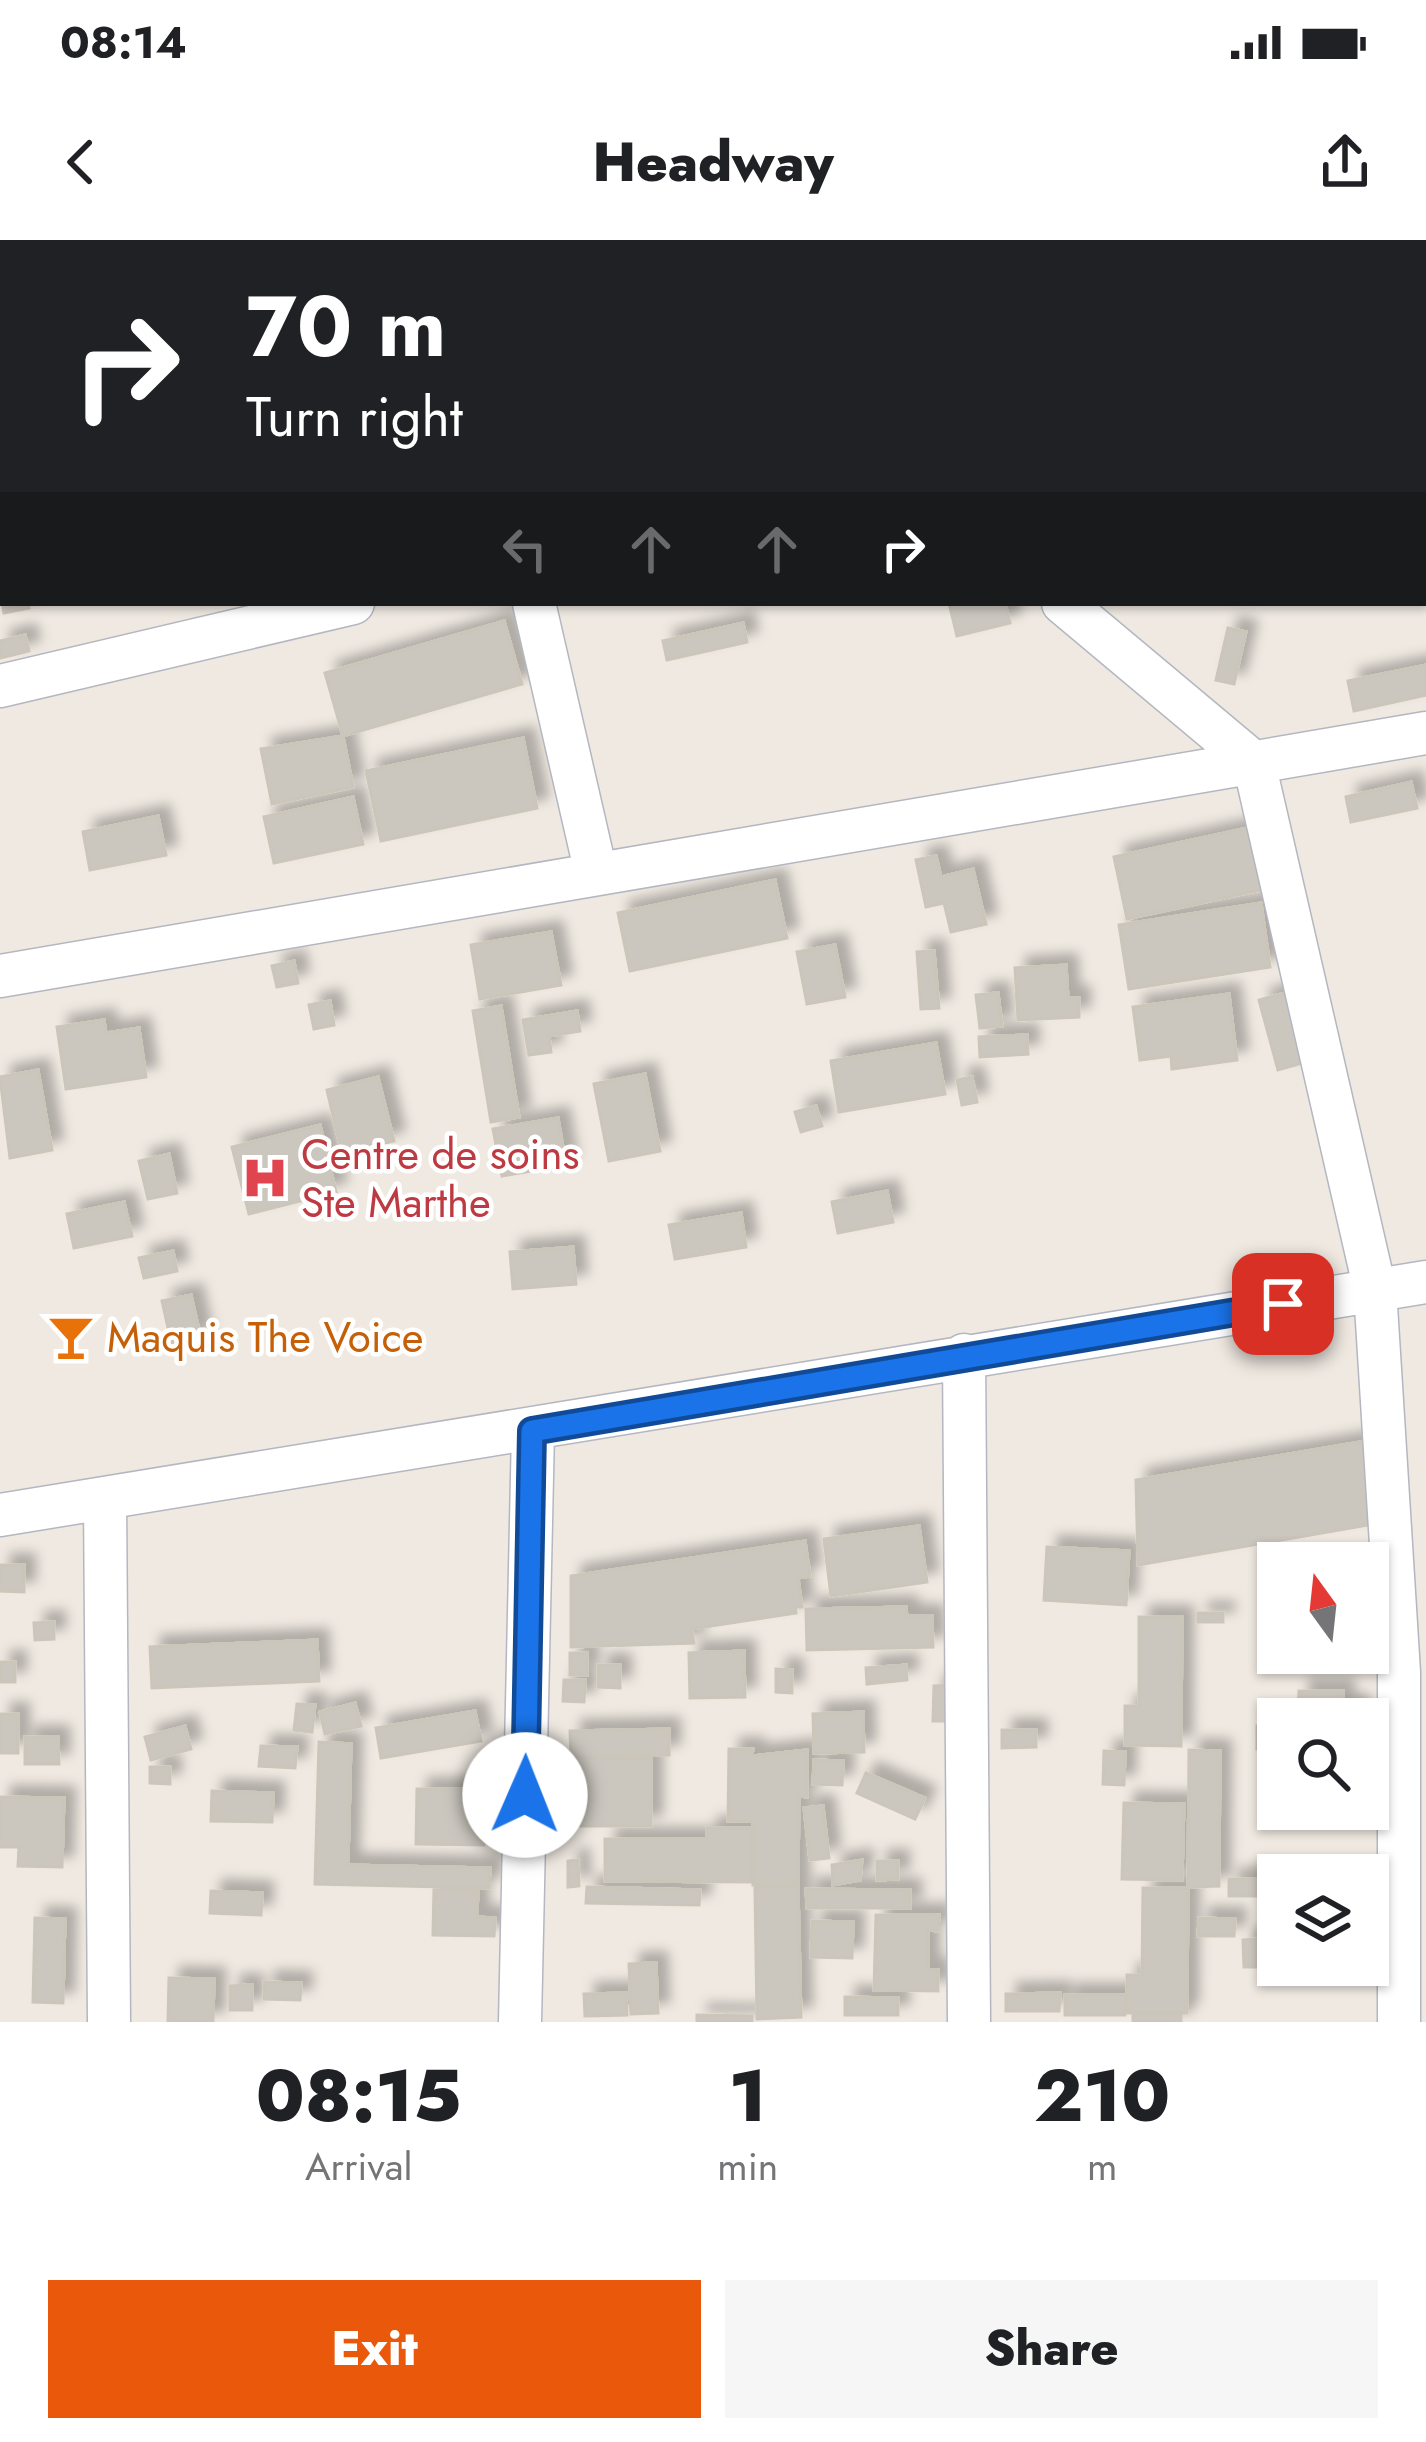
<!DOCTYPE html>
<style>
:root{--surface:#fff;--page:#f6f6f6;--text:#202124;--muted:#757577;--accent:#ea580c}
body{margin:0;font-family:Jost,sans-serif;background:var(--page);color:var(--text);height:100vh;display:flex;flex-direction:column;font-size:45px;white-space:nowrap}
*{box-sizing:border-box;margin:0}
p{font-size:39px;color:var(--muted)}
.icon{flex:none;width:66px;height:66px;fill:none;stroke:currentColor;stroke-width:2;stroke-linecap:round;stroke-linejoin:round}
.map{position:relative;height:1782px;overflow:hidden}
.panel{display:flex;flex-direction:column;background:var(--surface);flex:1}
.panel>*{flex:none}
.guide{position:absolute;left:0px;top:0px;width:1428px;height:366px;box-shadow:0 3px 9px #0004;background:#202124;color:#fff;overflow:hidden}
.needle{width:78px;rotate:345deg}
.fabs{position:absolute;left:1257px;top:1302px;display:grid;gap:24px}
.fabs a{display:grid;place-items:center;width:132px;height:132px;border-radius:0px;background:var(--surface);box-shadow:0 3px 9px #0004;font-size:60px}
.pin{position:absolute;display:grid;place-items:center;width:102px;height:102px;color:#fff;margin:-51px;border-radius:24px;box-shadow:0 6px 18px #0006}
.me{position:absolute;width:132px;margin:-66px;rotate:1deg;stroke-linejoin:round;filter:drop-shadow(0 0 9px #0008)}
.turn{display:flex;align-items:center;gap:42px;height:252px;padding:0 48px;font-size:54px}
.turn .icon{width:156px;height:156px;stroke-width:2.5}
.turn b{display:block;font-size:84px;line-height:102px}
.lanes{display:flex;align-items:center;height:114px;padding:0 48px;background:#0003;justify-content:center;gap:60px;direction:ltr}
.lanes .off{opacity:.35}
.eta{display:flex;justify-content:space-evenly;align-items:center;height:204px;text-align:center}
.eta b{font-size:72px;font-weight:800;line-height:84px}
.primary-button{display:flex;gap:24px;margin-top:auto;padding:24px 48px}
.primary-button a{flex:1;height:138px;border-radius:0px;background:var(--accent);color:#fff;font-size:48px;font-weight:800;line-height:138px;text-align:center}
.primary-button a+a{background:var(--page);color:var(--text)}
.status{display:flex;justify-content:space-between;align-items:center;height:84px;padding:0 60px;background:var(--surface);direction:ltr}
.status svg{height:33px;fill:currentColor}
header{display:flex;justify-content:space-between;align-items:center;height:156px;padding:0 48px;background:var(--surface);font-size:54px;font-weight:800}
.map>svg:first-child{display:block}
.building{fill:#cbc7bf;stroke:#cbc5ba;stroke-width:3;filter:url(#shadow)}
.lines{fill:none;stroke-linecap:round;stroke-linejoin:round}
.minor-casing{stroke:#b4b7c1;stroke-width:45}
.minor{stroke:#fff;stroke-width:42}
.route-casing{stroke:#114b97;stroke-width:30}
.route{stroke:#1a73e8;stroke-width:21}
.labels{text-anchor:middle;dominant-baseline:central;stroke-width:9;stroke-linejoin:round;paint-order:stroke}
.health-label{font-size:42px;fill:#be3a42;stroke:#fff;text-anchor:start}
.food-label{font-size:42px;fill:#c56008;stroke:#fff;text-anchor:start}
</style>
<div class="status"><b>08:14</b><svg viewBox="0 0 49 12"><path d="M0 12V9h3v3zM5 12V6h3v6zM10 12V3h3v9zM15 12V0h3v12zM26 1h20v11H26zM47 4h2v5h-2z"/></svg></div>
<header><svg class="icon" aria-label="back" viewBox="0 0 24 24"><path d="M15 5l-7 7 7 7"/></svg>Headway<svg class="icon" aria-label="share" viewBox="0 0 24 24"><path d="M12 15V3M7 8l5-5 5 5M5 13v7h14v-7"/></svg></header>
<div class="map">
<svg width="1426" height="1782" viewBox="0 0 1426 1782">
<defs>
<filter id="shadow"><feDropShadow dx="11" dy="-11" stdDeviation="6" flood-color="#0004"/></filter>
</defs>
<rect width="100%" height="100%" fill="#efe9e1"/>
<path class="building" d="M158,0H267L146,3Z
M3,315V363H28L29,368L4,373L0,352Z
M949,363H1005L1010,383L957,396Z
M504,381L522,444L343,496L325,433Z
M743,383L747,402L667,420L663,401Z
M1228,388L1246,392L1234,444L1216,440Z
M25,395L29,411L0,418V401Z
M1426,425V455L1354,471L1348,441Z
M343,496L353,547L272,564L261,509Z
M523,498L537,568L381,601L366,531Z
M1411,542L1417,568L1351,582L1346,557Z
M353,557L363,604L274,623L264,577Z
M158,576L166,615L90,630L83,592Z
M1261,585L1274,647L1127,679L1114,617Z
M936,616L941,637L973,629L986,684L951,692L944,663L926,667L916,620Z
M775,640L787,698L630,731L618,673Z
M1261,663L1270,727L1129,749L1119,685Z
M551,692L561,745L480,759L471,705Z
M835,705L845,757L807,764L797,712Z
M934,711L939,768L921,769L917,712Z
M294,721L298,743L277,747L272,726Z
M1066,725L1068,758H1079V777L1018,780L1015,728Z
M1288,752L1306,822L1278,830L1259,760Z
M998,753L1002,786L980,788L976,755Z
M1229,754L1237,820L1172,829L1171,816L1140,820L1133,767Z
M330,761L334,785L314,789L309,765Z
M501,766L519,877L491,882L473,771Z
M577,771L580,791L549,796L551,812L529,815L523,780Z
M104,780L106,793L139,788L146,837L66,849L57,787Z
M1027,795L1028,814L980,817L979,797Z
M936,803L945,854L839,872L831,821Z
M38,830L52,910L10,918L0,837Z
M645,834L660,911L609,921L594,844Z
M378,837L394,901L342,914L327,850Z
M972,837L977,862L962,865L957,840Z
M816,866L822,886L801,892L795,872Z
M558,878L566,925L502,936L493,889Z
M320,885L336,952L249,974L232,907Z
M169,914L177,953L148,959L139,921Z
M887,951L893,982L838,993L832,962Z
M124,962L132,996L74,1008L67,974Z
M741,973L746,1007L675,1019L669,985Z
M573,1007L576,1044L513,1049L510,1012Z
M173,1011L177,1031L144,1038L139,1018Z
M191,1055L201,1099L172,1106L162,1061Z
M1366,1201L1368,1285L1138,1325L1136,1240Z
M919,1286L927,1342L831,1356L824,1299Z
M805,1301L810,1336L798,1338L802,1367H795L796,1373L691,1389L694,1403L571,1407V1336Z
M1047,1307L1129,1311L1126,1365L1044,1360Z
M0,1325H24V1352L0,1351Z
M906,1367L907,1376H932L933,1407L807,1410L806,1369Z
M1261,1371L1278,1372V1392H1260Z
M1198,1373H1223V1382H1198Z
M1139,1377H1182L1181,1506L1125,1505V1466H1139Z
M54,1382V1399L35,1400L34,1383Z
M317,1400L319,1441L152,1448L150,1407Z
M744,1411L745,1457L690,1458L689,1413Z
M570,1413H587V1435H570Z
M1320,1413H1359V1421H1321Z
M0,1422H15V1442H0Z
M598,1425H620V1448L598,1447Z
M906,1425L907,1440L867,1444L866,1428Z
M776,1429L792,1430V1453L776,1452Z
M564,1440H585L584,1462L563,1461Z
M959,1445V1481H933L934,1446Z
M1299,1451H1343V1466H1358L1357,1479H1298Z
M355,1463L361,1486L325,1494L320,1472Z
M297,1464L315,1465L312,1492L294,1490Z
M475,1471L481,1501L381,1518L376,1488Z
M863,1472L864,1512L814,1513L813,1474Z
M0,1474H18V1513H0Z
M185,1486L191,1509L151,1520L145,1497Z
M1257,1486H1278V1509H1257Z
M669,1489V1515L571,1517L570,1491Z
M1002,1490H1036V1507L1002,1508Z
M25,1497H58L59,1524H25Z
M319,1502L351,1504L348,1625L490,1628L489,1648L315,1644Z
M261,1506L297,1507L295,1528L259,1526Z
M729,1509H753L752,1516L807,1510V1557L799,1556L798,1645H753V1581H728Z
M1189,1510L1220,1511L1219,1646L1188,1647Z
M1104,1511L1125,1512L1124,1545L1103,1544Z
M575,1518H651V1586H567Z
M814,1520L843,1521L842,1545L813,1544Z
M150,1527H170V1544L150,1543Z
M866,1533L925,1558L915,1579L857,1553Z
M417,1549H485L484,1605L416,1604Z
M212,1551L273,1553L272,1582L211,1581Z
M0,1557L64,1558L62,1627L18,1626L19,1607H0Z
M1124,1563L1184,1564L1182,1640L1122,1639Z
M823,1566L829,1618L810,1620L804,1568Z
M707,1588H752V1642L605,1641V1599H707Z
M578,1620L579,1646L568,1647V1621Z
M862,1620L860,1640L833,1645L832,1625Z
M877,1621H898V1639L877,1640Z
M1229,1639H1278V1656H1229Z
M798,1646L801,1777L757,1779L755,1648Z
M587,1647L700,1650L699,1665L586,1663Z
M1143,1648H1188L1187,1773H1127V1735H1142Z
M434,1649L478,1650L477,1677L495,1678L494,1696L433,1695Z
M806,1649L910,1650V1668H807Z
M211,1651L262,1653L261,1675L210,1673Z
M876,1675H939L938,1691L928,1690V1730H938V1751L874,1750Z
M35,1678L65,1679L63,1763L33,1762Z
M1199,1678L1235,1679L1234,1696H1198Z
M812,1681L853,1682L852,1718L811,1717Z
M1259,1699L1260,1727H1244L1243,1700Z
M656,1723L658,1773L631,1774L629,1724Z
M169,1738L214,1739L213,1782H168Z
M264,1742L301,1743L300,1760L264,1759Z
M252,1745V1770H230V1746Z
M626,1753L627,1775L585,1776L584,1754Z
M1060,1753L1059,1771H1006V1754Z
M1065,1755H1126L1125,1775H1065Z
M845,1757L898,1758V1775H845Z
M1133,1773H1181V1782H1133Z
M697,1775L752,1776V1782H697Z"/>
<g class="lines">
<defs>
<path id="minor" d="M447,0L448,3
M961,0L962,3
M1425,129L1426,128
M534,363L596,633
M1063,363L1254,523L1375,1050L1399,1432V1782
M0,446L353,363
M0,736L1426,493
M964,1115L969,1782
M105,1258L109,1782
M0,1275L1426,1042
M520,1782L533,1191"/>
</defs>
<use href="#minor" class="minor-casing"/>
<use href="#minor" class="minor"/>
</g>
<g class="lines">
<defs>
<path id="route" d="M525,1555L532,1191L1283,1064"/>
</defs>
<use href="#route" class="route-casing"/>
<use href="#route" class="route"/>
</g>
<defs>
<symbol id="hospital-bare" viewBox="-9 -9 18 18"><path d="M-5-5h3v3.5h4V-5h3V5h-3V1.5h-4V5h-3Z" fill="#e0444e" stroke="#fff" stroke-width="2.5" paint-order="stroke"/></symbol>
<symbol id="bar-bare" viewBox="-9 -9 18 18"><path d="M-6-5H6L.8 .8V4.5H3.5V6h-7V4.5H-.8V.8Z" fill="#e8710a" stroke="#fff" stroke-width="2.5" paint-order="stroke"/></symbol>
</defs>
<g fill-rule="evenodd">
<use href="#hospital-bare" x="232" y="905" width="66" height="66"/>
<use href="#bar-bare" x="38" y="1064" width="66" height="66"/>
</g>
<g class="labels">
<g class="health-label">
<text x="301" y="914">Centre de soins<tspan x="301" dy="48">Ste Marthe</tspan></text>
</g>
<g class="food-label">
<text x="107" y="1097">Maquis The Voice</text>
</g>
</g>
</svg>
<div class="fabs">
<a><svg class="needle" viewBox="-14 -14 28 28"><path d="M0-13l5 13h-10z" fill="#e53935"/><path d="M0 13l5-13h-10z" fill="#757577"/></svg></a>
<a><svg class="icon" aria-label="search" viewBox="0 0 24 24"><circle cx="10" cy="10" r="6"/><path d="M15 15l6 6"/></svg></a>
<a><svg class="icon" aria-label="layers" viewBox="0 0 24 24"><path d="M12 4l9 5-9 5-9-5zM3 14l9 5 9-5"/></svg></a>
</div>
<div class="pin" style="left:1283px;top:1064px;background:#d93025"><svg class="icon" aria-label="arrive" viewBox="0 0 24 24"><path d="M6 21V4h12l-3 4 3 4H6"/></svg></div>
<svg class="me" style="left:525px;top:1555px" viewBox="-20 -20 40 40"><circle r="19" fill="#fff"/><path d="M0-13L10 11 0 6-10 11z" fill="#1a73e8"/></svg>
<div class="guide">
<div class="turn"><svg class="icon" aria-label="right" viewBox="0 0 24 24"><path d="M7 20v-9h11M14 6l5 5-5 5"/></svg><div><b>70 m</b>Turn right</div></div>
<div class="lanes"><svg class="icon off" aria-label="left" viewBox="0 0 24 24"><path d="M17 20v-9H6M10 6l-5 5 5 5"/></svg><svg class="icon off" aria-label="ahead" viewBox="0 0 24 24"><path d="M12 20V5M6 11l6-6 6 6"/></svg><svg class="icon off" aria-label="ahead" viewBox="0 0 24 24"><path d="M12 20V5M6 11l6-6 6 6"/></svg><svg class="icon" aria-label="right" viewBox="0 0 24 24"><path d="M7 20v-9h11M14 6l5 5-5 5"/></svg></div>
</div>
</div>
<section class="panel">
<div class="eta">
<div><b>08:15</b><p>Arrival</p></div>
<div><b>1</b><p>min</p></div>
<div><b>210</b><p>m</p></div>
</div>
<div class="primary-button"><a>Exit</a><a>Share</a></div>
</section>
